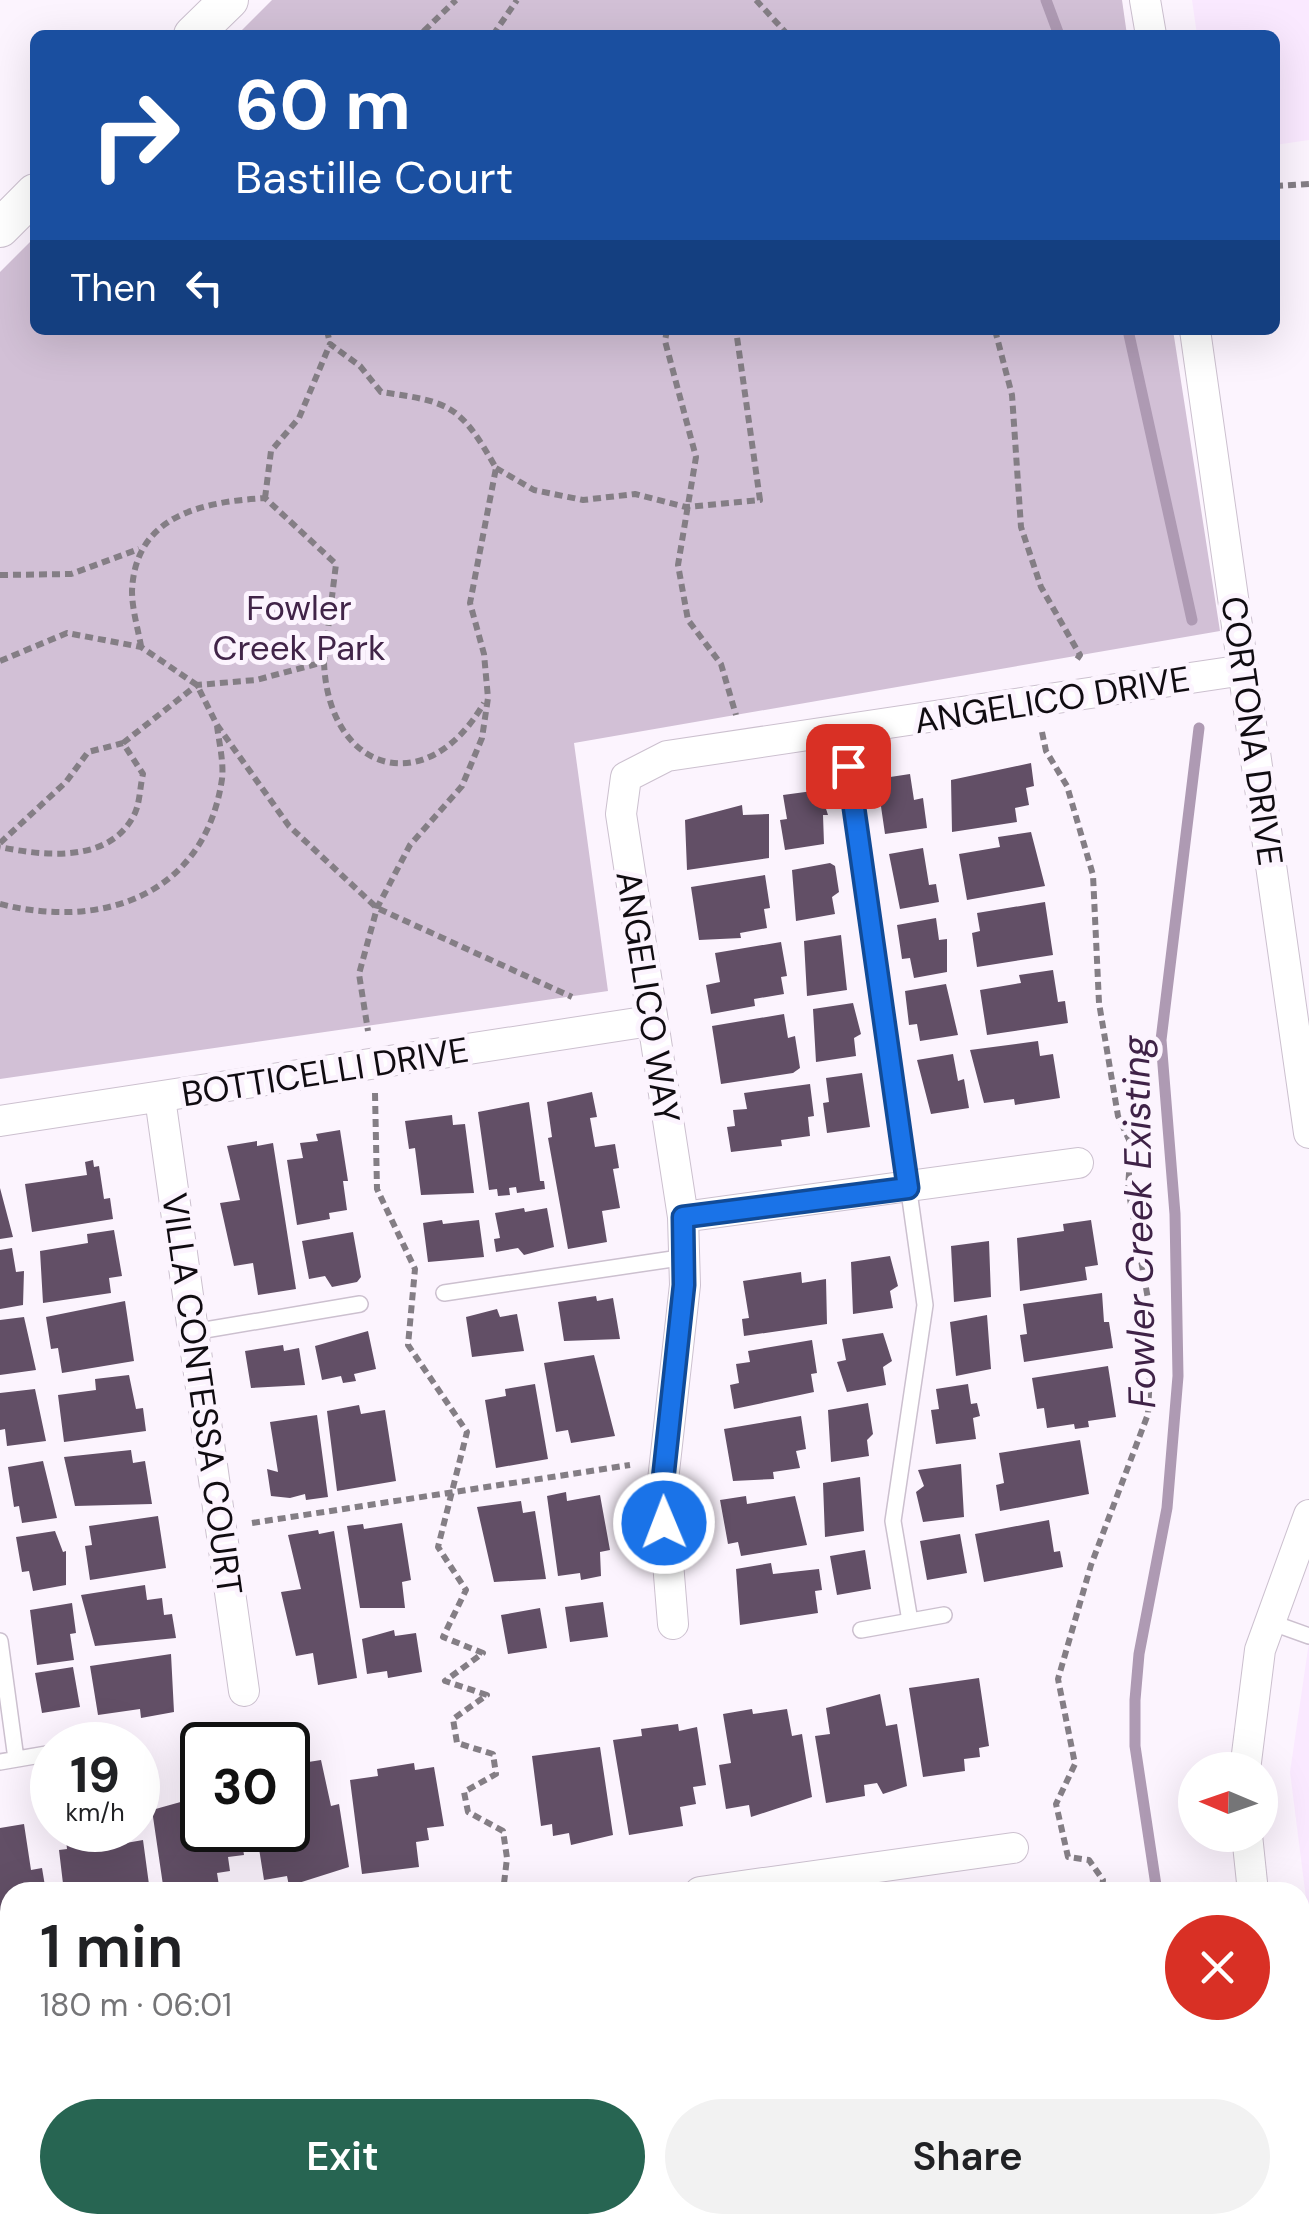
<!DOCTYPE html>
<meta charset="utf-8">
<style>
:root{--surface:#fff;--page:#f2f2f2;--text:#202124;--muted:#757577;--accent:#276552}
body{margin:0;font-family:"DM Sans",sans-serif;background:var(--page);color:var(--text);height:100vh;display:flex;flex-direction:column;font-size:38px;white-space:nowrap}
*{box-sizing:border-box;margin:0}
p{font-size:32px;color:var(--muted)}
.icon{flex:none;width:55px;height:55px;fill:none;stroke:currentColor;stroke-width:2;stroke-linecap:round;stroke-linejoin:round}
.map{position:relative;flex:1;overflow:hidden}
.drawer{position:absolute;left:0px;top:1882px;width:1310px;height:352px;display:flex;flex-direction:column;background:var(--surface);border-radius:30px 30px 0 0;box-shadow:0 10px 40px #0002}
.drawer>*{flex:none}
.hud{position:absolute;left:30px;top:30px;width:1250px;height:305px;border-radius:15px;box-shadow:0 10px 40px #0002;background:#1a4fa0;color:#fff;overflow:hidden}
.needle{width:65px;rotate:272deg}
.tools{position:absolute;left:1178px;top:1752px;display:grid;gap:20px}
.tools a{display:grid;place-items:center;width:100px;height:100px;border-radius:50%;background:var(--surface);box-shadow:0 10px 40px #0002;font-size:50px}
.speed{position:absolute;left:30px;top:1722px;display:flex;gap:20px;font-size:50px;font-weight:700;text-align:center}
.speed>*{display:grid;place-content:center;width:130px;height:130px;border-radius:50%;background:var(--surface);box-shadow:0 10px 40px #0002;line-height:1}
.speed small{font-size:25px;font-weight:400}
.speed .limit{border:5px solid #111;border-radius:15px;background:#fff;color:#111}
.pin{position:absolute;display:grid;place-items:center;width:85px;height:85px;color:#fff;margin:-42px;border-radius:20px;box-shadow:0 5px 15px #0006}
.me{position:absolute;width:110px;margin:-55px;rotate:359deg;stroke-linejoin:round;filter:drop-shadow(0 0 8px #0008)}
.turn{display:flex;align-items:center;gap:35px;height:210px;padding:0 40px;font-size:45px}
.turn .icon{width:130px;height:130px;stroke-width:2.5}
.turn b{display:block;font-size:70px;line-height:85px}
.then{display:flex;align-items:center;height:95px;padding:0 40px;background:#0003;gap:20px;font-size:38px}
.round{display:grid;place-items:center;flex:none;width:105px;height:105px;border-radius:52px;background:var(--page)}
.head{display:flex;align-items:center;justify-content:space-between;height:170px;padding:0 40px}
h1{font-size:60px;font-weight:600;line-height:75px}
.action{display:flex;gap:20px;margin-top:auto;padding:20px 40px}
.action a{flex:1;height:115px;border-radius:60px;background:var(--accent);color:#fff;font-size:40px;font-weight:600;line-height:115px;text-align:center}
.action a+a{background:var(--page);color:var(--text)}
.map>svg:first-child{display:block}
.built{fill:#fae9ff}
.green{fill:#d2c0d6}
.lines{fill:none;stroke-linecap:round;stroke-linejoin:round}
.stream{stroke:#ae9ab3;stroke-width:11}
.building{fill:#624f66}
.service-casing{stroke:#ccc0cf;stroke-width:18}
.minor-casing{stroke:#ccc0cf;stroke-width:32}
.tertiary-casing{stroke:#ccc0cf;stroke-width:40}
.path{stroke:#847e85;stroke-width:6;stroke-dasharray:8 5;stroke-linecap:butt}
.service{stroke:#fff;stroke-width:15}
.minor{stroke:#fff;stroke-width:30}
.tertiary{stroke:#fff;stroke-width:38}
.route-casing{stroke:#114b97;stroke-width:25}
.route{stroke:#1a73e8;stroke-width:18}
.labels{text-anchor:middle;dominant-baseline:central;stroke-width:10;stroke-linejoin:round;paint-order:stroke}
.park-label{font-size:35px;fill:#412448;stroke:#fcf4fe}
.street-label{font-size:35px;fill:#100c11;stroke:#fcf4fe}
.water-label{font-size:38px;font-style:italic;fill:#3f2247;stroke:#fcf4fe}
</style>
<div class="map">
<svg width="1309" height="2234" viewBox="0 0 1309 2234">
<rect width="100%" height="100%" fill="#fcf4fe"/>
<path class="built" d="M1192,0H1309V140L1275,145V35H1197Z
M1309,1642V1922L1290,1772Z"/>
<path class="green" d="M272,0H1122L1127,35H237Z
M35,237V330H1173L1220,631L574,743L608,991L0,1079V272Z"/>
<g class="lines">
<path class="stream" d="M1046,0L1059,35
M1128,330L1192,620
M1157,1892L1135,1746V1700L1139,1654L1167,1508L1178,1376L1175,1214L1161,1040L1199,728"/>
</g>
<path class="building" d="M1031,763L1034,786L1026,788L1029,805L1015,808L1017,822L952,832L951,780Z
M910,774L914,800L923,798L927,828L885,834L877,779Z
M820,790L828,815H823L824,844L785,850L780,820L787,819L783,795Z
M742,805L743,815L769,814V858L687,870L685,820Z
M1031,832L1045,886L967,900L959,854L1000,847L998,837Z
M923,848L929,885L936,884L939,902L900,909L889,854Z
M830,863L835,866L839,892L832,897L835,914L796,921L792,870Z
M765,875L770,908L764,909L767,928L740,933L741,938L699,940L691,887Z
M1045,902L1053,955L977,967L972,933L980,931L977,913Z
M936,918L939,940L947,939V972L914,978L910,958L902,959L897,925Z
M841,935L847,990L807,996L804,941Z
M781,942L787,976L781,977L784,994L754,999L755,1006L711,1014L706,985L720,982L715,953Z
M1053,970L1058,1002L1065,1001L1068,1023L987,1035L980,990L1021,983L1019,975Z
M946,984L958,1035L920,1041L917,1024L909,1025L905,991Z
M853,1003L861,1034L854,1038L856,1056L816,1062L813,1009Z
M784,1014L788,1038L795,1036L800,1068L793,1073L721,1084L712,1026Z
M1038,1041L1040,1056L1053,1054L1060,1098L1015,1105L1014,1099L984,1103L970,1050Z
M953,1054L958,1081L964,1079L969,1108L931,1114L917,1060Z
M862,1073L870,1127L827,1133L823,1103L829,1102L826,1078Z
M810,1084L814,1116L808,1117L810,1136L781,1140L782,1146L731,1152L727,1127L735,1126L733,1110L747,1109L744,1093Z
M592,1092L597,1117L590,1118L595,1147L615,1144L619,1168L613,1169L620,1208L602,1211L607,1242L568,1249L548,1138L552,1137L547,1102Z
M529,1102L540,1181H544L545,1189L517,1193L516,1187L509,1188L510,1195L498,1196L497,1189L489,1190L478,1112Z
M452,1115L453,1125L465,1124L474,1193L421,1195L415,1148L409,1149L405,1121Z
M340,1130L348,1181H343L347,1210L329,1213L330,1219L297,1225L287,1160L303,1158L300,1143L318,1141L316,1134Z
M257,1141V1146L273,1143L296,1289L258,1295L253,1263L234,1266L220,1203L240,1200L227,1146Z
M93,1160L94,1167L99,1166L104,1199L110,1198L113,1219L32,1232L25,1184L87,1175L85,1162Z
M0,1188L13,1237L0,1239Z
M524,1208L525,1212L547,1208L554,1247L524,1255L518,1248L496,1252L494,1239L500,1238L495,1213Z
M442,1220L443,1224L479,1220L484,1257L428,1262L423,1223Z
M1091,1220L1098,1265L1085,1267L1087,1280L1020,1291L1017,1238L1064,1231L1063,1224Z
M114,1230L122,1276L109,1278L111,1293L43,1303L40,1251L88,1243L87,1234Z
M353,1232L361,1277L357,1282L332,1287L325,1276L309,1279L302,1241Z
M989,1241L991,1297L954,1302L951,1246Z
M12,1248L16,1272L24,1271L23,1305L0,1309V1250Z
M890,1256L898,1286L890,1291L893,1308L853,1314L851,1262Z
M801,1272L802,1283L826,1279L827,1324L744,1336L742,1319L749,1318L743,1281Z
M1102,1293L1104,1322H1109L1113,1348L1024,1362L1020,1335L1027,1334L1023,1304Z
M596,1296L597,1301L613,1298L620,1339L564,1341L558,1302Z
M125,1301L134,1361L62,1373L58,1348L51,1349L46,1317Z
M497,1309L500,1317L517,1314L524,1351L472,1357L466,1317Z
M987,1315L991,1369L956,1376L950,1322Z
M24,1317L36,1370L0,1375V1320Z
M368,1331L376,1369L354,1374L356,1381L343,1383L341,1376L322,1380L315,1346Z
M883,1333L892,1361L883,1367L886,1385L847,1392L837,1362L846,1360L842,1339Z
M812,1340L817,1373L811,1374L814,1392L734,1409L730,1385L739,1383L736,1364L750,1362L748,1351Z
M283,1345L284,1351L299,1348L305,1385L251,1388L245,1351Z
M594,1355L615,1436L571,1443L568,1430L556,1432L544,1363Z
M1108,1366L1116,1417L1088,1421L1089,1427L1075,1429L1074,1424L1047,1428L1044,1408L1037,1409L1032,1378Z
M129,1375L136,1409L143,1408L146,1431L64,1442L58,1395L96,1390L95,1379Z
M535,1384L548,1459L496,1468L485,1400L506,1396L505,1389Z
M968,1384L971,1404L977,1403L980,1416L973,1418L976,1439L936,1444L931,1410L939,1409L936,1389Z
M35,1389L46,1441L7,1446L5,1429L0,1430V1393Z
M868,1403L873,1434L867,1440L869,1456L831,1462L828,1410Z
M359,1405L361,1414L385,1410L396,1481L337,1491L327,1411Z
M317,1415L328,1497L306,1500L305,1494L290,1498L271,1496L267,1469L278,1472L270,1422Z
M801,1416L806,1449L796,1451L800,1468L773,1472L774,1479L733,1481L724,1429Z
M1080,1440L1089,1494L1000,1511L996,1485L1004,1483L999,1453Z
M131,1450L133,1463L145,1461L152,1504L75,1506L64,1457Z
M43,1461L57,1518L22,1523L19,1506L14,1507L8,1467Z
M961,1464L964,1517L923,1522L916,1492L924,1486L918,1470Z
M860,1477L864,1531L825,1537L823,1483Z
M566,1492L567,1501L600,1495L610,1550L600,1552L601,1576L581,1580L580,1573L558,1576L547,1496Z
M746,1496L747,1504L795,1496L807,1545L741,1556L738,1542L728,1544L720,1500Z
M521,1501L523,1513L535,1511L546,1579L494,1582L477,1507Z
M158,1516L166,1568L90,1580L85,1546L92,1545L89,1526Z
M1049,1520L1054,1552L1060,1551L1063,1567L984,1582L975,1534Z
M402,1523L411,1580L402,1582L405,1608H360L347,1526L363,1524L364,1529Z
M318,1530L319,1534L334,1531L357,1678L318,1685L313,1653L296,1656L281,1592L301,1589L288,1535Z
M55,1531L63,1552L66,1551V1585L33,1591L29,1571L22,1572L16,1537Z
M960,1534L967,1573L927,1580L920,1541Z
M865,1550L871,1589L837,1595L830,1556Z
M771,1563L773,1574L819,1569L822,1590L815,1591L818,1613L740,1625L736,1569Z
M145,1585L147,1600L162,1598L164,1615L172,1614L176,1638L95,1646L81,1595Z
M603,1602L608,1637L570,1642L565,1607Z
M72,1603L76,1633L70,1634L74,1660L37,1665L30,1610Z
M540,1608L547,1648L508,1654L501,1615Z
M394,1630L395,1636L416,1633L422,1672L388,1678L387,1671L367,1674L362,1639Z
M171,1654L174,1712L141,1718L140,1709L98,1715L90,1666Z
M73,1667L80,1707L42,1713L35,1673Z
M979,1678L989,1746L979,1748L980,1757L964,1759L965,1771L923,1777L909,1688Z
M880,1694L886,1726L897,1724L907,1786L883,1794L877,1783L864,1785L865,1796L826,1803L815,1736L830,1734L826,1708Z
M752,1709L753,1714L787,1709L792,1736L802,1734L812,1797L751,1817L749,1805L726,1809L719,1765L731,1763L723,1714Z
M678,1724L679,1731L697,1727L706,1785L693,1787L696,1804L680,1807L683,1826L629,1835L613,1740L642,1736L641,1729Z
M600,1747L613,1835L571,1845L569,1833L553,1836L552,1824L541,1826L532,1756Z
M321,1760L331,1806L339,1804L349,1867L289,1886L287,1876L264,1880L257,1836L268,1834L267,1830H288V1785L305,1783L302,1763Z
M414,1763L415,1770L434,1767L444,1826L427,1828L429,1840L416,1842L419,1867L362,1874L350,1780L378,1776L377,1769Z
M202,1796V1830H240L244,1855L228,1857L230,1871L217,1873L220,1892H164L152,1810Z
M24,1824L31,1870L42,1868L46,1892H10V1928L4,1929L0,1925V1828Z
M65,1830H125L126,1843L143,1840L150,1892H64L59,1850L67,1849Z
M146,2225H187L188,2234H120L119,2229Z
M213,2225H299L305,2234H214Z
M312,2225H388L389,2234H313Z
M416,2225H485L487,2234H418Z
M588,2225H674L675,2234H589Z
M688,2225H754L755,2231L689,2234Z"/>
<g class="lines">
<defs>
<path id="service" d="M844,731L925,1305L893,1521L910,1621
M444,1293L686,1257
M193,1332L360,1304
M1270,1622L1309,1636
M861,1630L944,1615
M0,1641L16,1759
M0,1762L52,1753
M1300,2028L1309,2025"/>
<path id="minor" d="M1145,0L1151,35
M1195,330L1309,1133
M160,1098L244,1691
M0,1121L650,1021
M683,1217L1078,1163
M673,1624L662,1489L685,1285L683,1217L621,814L626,777L667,756L1244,670
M1245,1770L1260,1650L1309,1515
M1247,1835L1253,1892
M700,1892L1013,1848
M0,2000L10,1999
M1251,2234L1291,2228"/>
<path id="tertiary" d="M193,35L229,0
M0,228L35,193"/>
</defs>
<use href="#service" class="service-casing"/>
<use href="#minor" class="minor-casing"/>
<use href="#tertiary" class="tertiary-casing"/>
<path class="path" d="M756,0L788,35
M424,31L456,0
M420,35L424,31L427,35
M493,35L517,0
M1275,186L1309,184
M327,330L330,344
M667,330L665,341L696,457L678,565L688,620L721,664L736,715
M995,330L1012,395L1021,527L1041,587L1080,655L1075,662
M496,468L534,490L583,500L635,494L686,507L760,500L736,330
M265,498L271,451L299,418L330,344L360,366L381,392C451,402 460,405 496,468L470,603L484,654L488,698L482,738L462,786L410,845L377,908L359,974L368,1031
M0,575L71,574L139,549
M0,661L67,633L141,647L197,685L217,725L289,826L377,908L572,997
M324,662C328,773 427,802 484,703
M1042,732L1046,751L1067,786L1093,875L1099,1003L1118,1116L1131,1144L1128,1188L1150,1310L1151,1351L1148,1414L1091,1565L1058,1679L1075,1764L1056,1804L1068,1857L1089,1860L1103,1880L1101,1892
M123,743L197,685L256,680L324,662L336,564L265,498C202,502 135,515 132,591C132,609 138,629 141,646
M0,843L66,782L88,752L123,743L143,774C140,786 140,802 135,813C111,864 44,856 0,847
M0,904C103,930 205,895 222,779C224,763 219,742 217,726
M375,1093L377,1189L415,1269L408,1345L467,1432L438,1547L466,1590L443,1637L483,1653L445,1681L487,1695L453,1719L457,1743L493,1754L496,1774L464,1792L468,1812L503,1831L507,1858L503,1892
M252,1523L630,1465
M1305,2066H1309
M538,2225L540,2234
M1126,2234V2225"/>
<use href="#service" class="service"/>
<use href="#minor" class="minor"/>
<use href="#tertiary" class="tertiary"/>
</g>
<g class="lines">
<defs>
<path id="route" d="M664,1523L662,1489L684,1285L683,1217L908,1188L848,766"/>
</defs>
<use href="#route" class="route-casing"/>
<use href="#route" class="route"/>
</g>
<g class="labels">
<g class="park-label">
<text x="299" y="608">Fowler<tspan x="299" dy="40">Creek Park</tspan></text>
</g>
<g class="street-label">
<text transform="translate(1052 700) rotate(-9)">ANGELICO DRIVE</text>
<text transform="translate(1252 731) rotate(82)">CORTONA DRIVE</text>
<text transform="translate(648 997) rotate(81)">ANGELICO WAY</text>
<text transform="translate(325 1072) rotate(-9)">BOTTICELLI DRIVE</text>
<text transform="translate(202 1394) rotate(82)">VILLA CONTESSA COURT</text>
</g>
<g class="water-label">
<text transform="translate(1139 1222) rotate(-91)">Fowler Creek Existing</text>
</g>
</g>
</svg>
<div class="tools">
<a><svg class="needle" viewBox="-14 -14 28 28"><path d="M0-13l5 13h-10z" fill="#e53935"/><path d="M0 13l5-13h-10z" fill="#757577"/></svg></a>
</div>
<div class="speed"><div>19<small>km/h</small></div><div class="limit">30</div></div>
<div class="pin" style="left:848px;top:766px;background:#d93025"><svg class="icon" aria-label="arrive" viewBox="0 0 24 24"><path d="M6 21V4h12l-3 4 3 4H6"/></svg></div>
<svg class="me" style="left:664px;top:1523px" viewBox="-20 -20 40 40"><circle r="17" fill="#1a73e8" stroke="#fff" stroke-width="3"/><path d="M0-11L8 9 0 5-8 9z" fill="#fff"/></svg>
<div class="hud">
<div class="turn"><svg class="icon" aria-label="right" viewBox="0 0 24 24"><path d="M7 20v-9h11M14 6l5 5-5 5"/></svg><div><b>60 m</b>Bastille Court</div></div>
<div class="then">Then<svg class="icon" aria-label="left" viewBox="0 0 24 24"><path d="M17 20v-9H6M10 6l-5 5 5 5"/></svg></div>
</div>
<section class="drawer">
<div class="head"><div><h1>1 min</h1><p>180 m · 06:01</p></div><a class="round" style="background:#d93025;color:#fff"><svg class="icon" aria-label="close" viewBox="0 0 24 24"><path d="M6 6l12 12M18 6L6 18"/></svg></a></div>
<div class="action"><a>Exit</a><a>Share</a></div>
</section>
</div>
